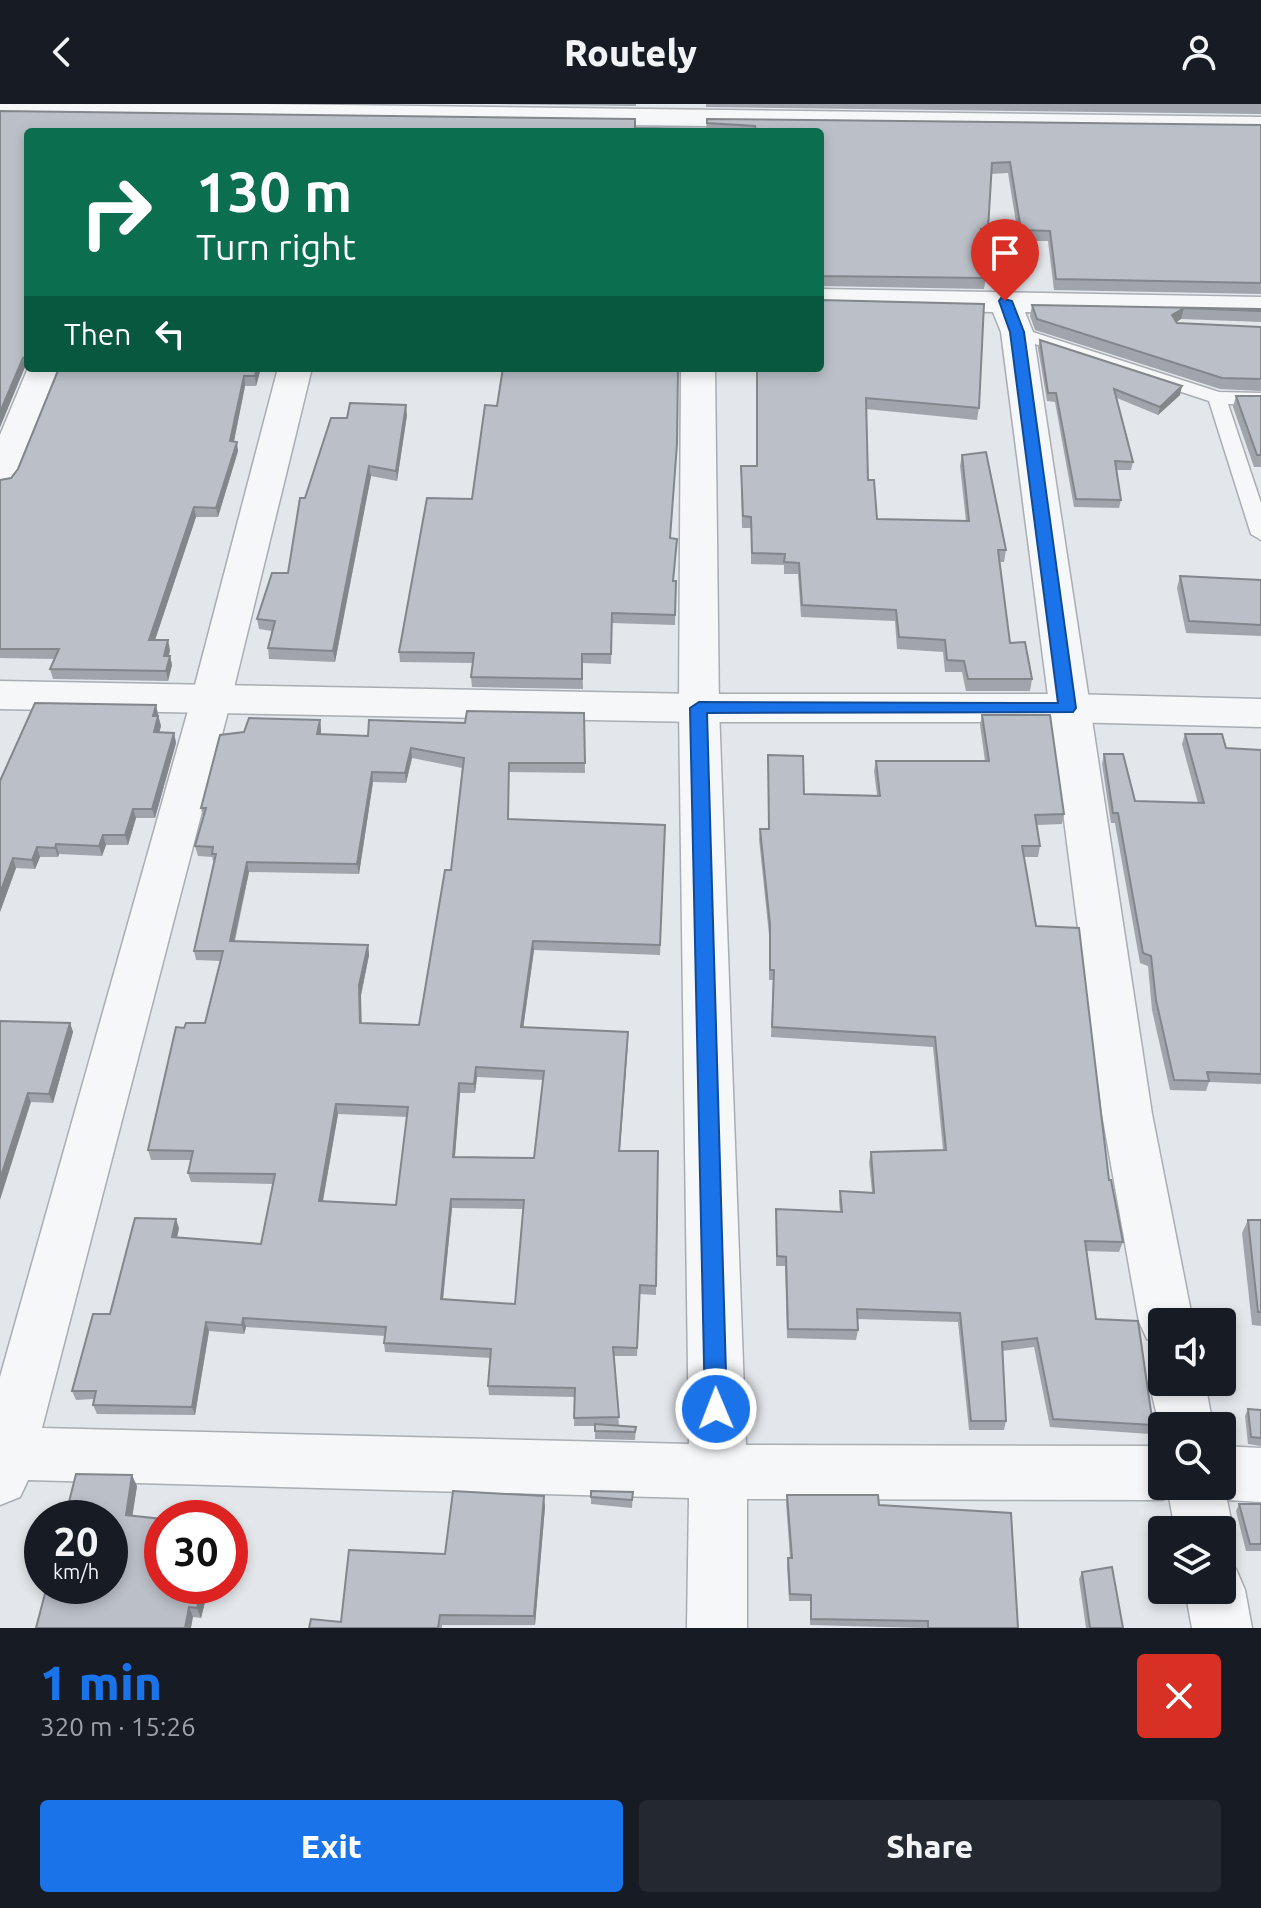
<!DOCTYPE html>
<meta charset="utf-8">
<style>
:root{--surface:#171b24;--page:#242831;--text:#f1f3f6;--muted:#9ea1a6;--accent:#1a73e8}
body{margin:0;font-family:Ubuntu,sans-serif;background:var(--page);color:var(--text);height:100vh;display:flex;flex-direction:column;font-size:30px;white-space:nowrap}
*{box-sizing:border-box;margin:0}
p{font-size:26px;color:var(--muted)}
.icon{flex:none;width:44px;height:44px;fill:none;stroke:currentColor;stroke-width:2;stroke-linecap:round;stroke-linejoin:round}
.map{position:relative;height:1524px;overflow:hidden}
.panel{display:flex;flex-direction:column;background:var(--surface);flex:1}
.panel>*{flex:none}
.guide{position:absolute;left:24px;top:24px;width:800px;height:244px;border-radius:8px;box-shadow:0 4px 12px #0003;background:#0b6e4f;color:#fff;overflow:hidden}
.buttons{position:absolute;left:1148px;top:1204px;display:grid;gap:16px}
.buttons a{display:grid;place-items:center;width:88px;height:88px;border-radius:8px;background:var(--surface);box-shadow:0 4px 12px #0003;font-size:40px}
.speed{position:absolute;left:24px;top:1396px;display:flex;gap:16px;font-size:40px;font-weight:700;text-align:center}
.speed>*{display:grid;place-content:center;width:104px;height:104px;border-radius:50%;background:var(--surface);box-shadow:0 4px 12px #0003;line-height:1}
.speed small{font-size:20px;font-weight:400}
.speed .limit{border:12px solid #d22;background:#fff;color:#111}
.pin{position:absolute;display:grid;place-items:center;width:68px;height:68px;color:#fff;margin:-82px -34px;border-radius:50% 50% 50% 0;rotate:-45deg;box-shadow:0 0 8px #0007}
.pin .icon{rotate:45deg}
.me{position:absolute;width:88px;margin:-44px;rotate:359deg;stroke-linejoin:round;filter:drop-shadow(0 0 6px #0008)}
.turn{display:flex;align-items:center;gap:28px;height:168px;padding:0 40px;font-size:36px}
.turn .icon{width:104px;height:104px;stroke-width:2.5}
.turn b{display:block;font-size:56px;line-height:68px}
.then{display:flex;align-items:center;height:76px;padding:0 40px;background:#0003;gap:16px;font-size:30px}
.round{display:grid;place-items:center;flex:none;width:84px;height:84px;border-radius:8px;background:var(--page)}
.overview{display:flex;align-items:center;justify-content:space-between;height:136px;padding:0 40px}
h1{font-size:48px;font-weight:800;line-height:60px;color:var(--accent)}
.cta{display:flex;gap:16px;margin-top:auto;padding:16px 40px}
.cta a{flex:1;height:92px;border-radius:8px;background:var(--accent);color:#fff;font-size:32px;font-weight:800;line-height:92px;text-align:center}
.cta a+a{background:var(--page);color:var(--text)}
header{display:flex;justify-content:space-between;align-items:center;height:104px;padding:0 40px;background:var(--surface);font-size:36px;font-weight:800}
.map>svg:first-child{display:block}
.lines{fill:none;stroke-linecap:round;stroke-linejoin:round}
.service-casing{stroke:#a9adb4;stroke-width:3}
.minor-casing{stroke:#a9adb4;stroke-width:3}
.tertiary-casing{stroke:#a9adb4;stroke-width:3}
.service{fill:#f6f7f9;fill-rule:evenodd}
.minor{fill:#f6f7f9;fill-rule:evenodd}
.tertiary{fill:#f6f7f9;fill-rule:evenodd}
.wall{fill:#a1a4ab;fill-rule:evenodd}
.shaded-wall{fill:#83868b}
.building{fill:#bbbfc7;stroke:#83868b;stroke-width:2;fill-rule:evenodd}
.route{fill:#1a73e8;stroke:#114b97;stroke-width:2}
</style>
<header><svg class="icon" aria-label="back" viewBox="0 0 24 24"><path d="M15 5l-7 7 7 7"/></svg>Routely<svg class="icon" aria-label="person" viewBox="0 0 24 24"><circle cx="12" cy="8" r="4"/><path d="M4 21q1-7 8-7t8 7"/></svg></header>
<div class="map">
<svg width="1261" height="1524" viewBox="0 0 1261 1524">
<rect width="100%" height="100%" fill="#e3e6ea"/>
<g class="lines">
<defs>
<path id="service" d="M1017,223L1219,288L1261,289V301L1228,300L1261,399V436L1251,430L1209,297L1011,232L1008,228L1011,224Z"/>
<path id="minor" d="M0,0H266L1261,13V29L0,13Z
M820,185L1261,193V213L1025,208L1033,228L1152,1010L1193,1218H1162V1241L1147,1235L1139,1218L1102,1010L1001,228L993,208L820,205Z
M28,264H62L18,373L13,381L0,384V331Z
M278,264H312L231,596L42,1324L689,1340L679,604L681,264H715L719,604L746,1341L1162,1342V1382H1222V1342L1261,1344V1398L1227,1396L1233,1426L1225,1446L1222,1447V1426H1175L1169,1393L1162,1396L747,1395V1524H687L689,1394L28,1376L20,1393L0,1401V1273L191,596Z
M1162,1259V1278H1205L1213,1322H1162V1333L1149,1278L1158,1260Z
M1222,1459L1236,1465L1245,1486L1252,1524H1192L1185,1486H1222Z"/>
<path id="tertiary" d="M0,577L699,590H1067L1261,595V623L1067,618H699L0,605Z"/>
</defs>
<use href="#service" class="service-casing"/>
<use href="#minor" class="minor-casing"/>
<use href="#tertiary" class="tertiary-casing"/>
<use href="#service" class="service"/>
<use href="#minor" class="minor"/>
<use href="#tertiary" class="tertiary"/>
</g>
<path class="wall" d="M496,0H636V2Z
M706,0H1261V10L706,3Z
M0,7L706,25L707,15L1261,21V190L1054,186L1048,137H1019L1008,69L991,70L988,125L987,136H983L986,174L984,185L820,182V28H28V263H25L0,323Z
M1032,201L1261,205V218L1181,215L1177,218V219L1261,223V287L1220,285L1035,226L1030,212Z
M1040,236L1180,291L1158,311L1117,294L1133,358L1131,366H1116L1121,396L1119,404L1074,403L1055,298L1047,297L1038,244Z
M59,264H261L256,282H245L234,337L238,347L218,413H196L155,536L170,546L169,552H170L172,561L168,577L53,575L50,565L55,555L0,554V376L11,374L18,365Z
M756,264H820L979,304L977,316L866,305L868,376L877,415L966,417L960,362L962,351L1006,446L1004,458H1000L1010,539L1032,575L1030,587H966L962,568H945L943,548L897,545L895,517L801,513L798,470H784V461L751,460V424H742L741,373V362H756Z
M1236,292H1261V363H1254L1233,303Z
M497,302L670,434L677,435L673,477H676L675,521L612,519L611,560L582,559L583,585L472,583L471,573L473,559L400,558L399,548L472,395Z
M407,311L397,377L371,372L335,558L269,555L268,544L272,527L259,525L257,515L288,469L305,394L347,314Z
M1180,472L1261,476V532L1186,529L1177,484Z
M156,601L161,622L159,628L174,629L176,639L155,714H136L128,741H106L102,752L59,750L58,753H40L35,765L16,764L0,808V677Z
M584,609L585,669L509,668L508,715L665,721L660,851L534,846L523,924L628,937L620,1047H658L656,1191L640,1190L637,1252H614L619,1322L636,1323L635,1336L595,1335V1322H574L575,1293L489,1291L488,1282L491,1254L385,1248L384,1239L385,1232L246,1223L244,1230L209,1227L195,1311L97,1310L93,1301L94,1295L76,1296L72,1287L110,1210L179,1124L177,1133L261,1140L273,1080L191,1078L188,1069L191,1056H151L148,1046L184,924L205,919L221,857L196,856L194,847L214,760L212,753L198,752L195,742L203,713L201,704L244,628L320,616L321,626V630L368,632L465,619ZM412,654L462,664L451,766L419,921L361,919V891L369,851L368,841L235,837L249,768L359,770L373,678L406,679ZM477,973L543,976L534,1054L455,1053L460,989H475ZM338,1010L407,1013L396,1101L323,1097ZM452,1104L524,1105L515,1200L443,1196Z
M982,611L1064,710L1062,720L1037,721L1040,742L1038,753H1024L1036,822L1109,1076L1123,1138L1119,1148L1087,1147L1096,1215L1153,1321L1150,1330L1050,1323L1034,1243L1002,1247L1006,1317L1004,1326H969L958,1218L857,1215L858,1226L856,1236L787,1234L785,1162H776V1105L840,1108L839,1097L840,1087L872,1088L869,1058L871,1048L943,1046L933,943L771,933L773,876H769V831L759,735L760,725H768V651L804,690L877,691L874,667L876,657H985L980,621Z
M1185,630L1226,644L1261,646V980L1209,978L1206,987L1170,986L1152,906L1148,862L1140,859L1115,719H1111L1102,660L1104,650L1135,697L1198,699L1182,640Z
M0,917L70,919L73,928L53,999L31,998Z
M1248,1116H1261V1222L1252,1221L1242,1129Z
M1248,1305L1261,1306V1342L1248,1340L1245,1312Z
M137,1382L132,1412L209,1482L201,1514L193,1513L36,1524Z
M591,1387L633,1388L632,1404L591,1400Z
M787,1391L879,1401L1018,1524H920L810,1521V1497H789L787,1461L788,1454H790L786,1398Z
M1239,1400H1261V1447H1246L1236,1407Z
M545,1403L535,1521H442V1524H309L341,1518L445,1450Z
M1082,1468L1123,1524H1086L1079,1475Z"/>
<path class="shaded-wall" d="M1184,204L1181,215L1169,222L1172,211Z
M23,254L25,263L0,323V308Z
M257,264H261L256,282L255,272Z
M244,272L245,282L232,347L230,337Z
M1182,282L1180,291L1158,311L1160,303Z
M406,301L407,311L397,377L396,367Z
M237,338L238,347L218,413L216,404Z
M369,362L371,372L335,558L333,547Z
M194,403L196,413L152,545L149,536Z
M168,536L170,546L166,561L164,552Z
M170,552L172,561L168,577L166,567Z
M156,601L158,611L155,622L153,612Z
M158,612L161,622L157,638L154,628Z
M320,616L321,626L319,640L317,630Z
M174,629L176,639L155,714L152,705Z
M411,644L412,654L406,679L405,669Z
M372,668L373,678L359,770L357,760Z
M133,705L136,714L128,741L125,731Z
M103,731L106,741L102,752L99,742Z
M56,740L59,750L58,753L55,744Z
M37,743L40,753L35,765L32,756Z
M13,754L16,764L0,808V789Z
M247,758L249,768L232,846L230,837Z
M533,837L534,846L522,933L521,923Z
M368,841L369,851L361,891L362,928L360,919L359,881Z
M70,919L73,928L53,999L49,990Z
M628,928V937L619,1056V1047Z
M476,963L477,973L475,989L474,980Z
M459,979L460,989L454,1062L453,1053Z
M28,989L31,998L0,1096V1075Z
M336,1000L338,1010L321,1107L319,1097Z
M451,1095L452,1104L442,1204L441,1195Z
M176,1115L179,1124L175,1142L172,1133Z
M243,1214L246,1223L244,1230L242,1221Z
M206,1218L209,1227L195,1311L192,1303Z
M132,1371L137,1382L131,1421L126,1411Z
M544,1392L545,1403L535,1521L534,1512Z
M203,1482H209L201,1514L197,1504Z
M189,1503L193,1513L191,1524H185Z"/>
<path class="building" d="M0,7L635,15V24L713,25V28H28V253L23,254L0,308Z
M707,15L1261,21V179L1056,175L1050,127L1021,126L1010,58L992,59L988,125H981L987,154L986,174L820,172V28H756L755,22L707,19Z
M820,196L984,200L979,304L866,294L868,376H874L877,415L969,417L962,351L986,348L1006,446H998L1010,539L1025,538L1032,575H968L964,557L947,556L945,536L899,533L896,506L802,501L799,459L784,458L785,450L752,449L751,413L743,412L741,362H757V264H820Z
M1032,201L1261,205V207L1184,204L1172,211L1177,219L1261,223V275L1222,274L1037,215Z
M1040,236L1182,282L1160,303L1114,285L1133,358L1115,357L1121,396L1076,395L1056,289H1048Z
M59,264H257L255,272H244L230,337L237,338L216,404L194,403L149,536H168L164,552H170L166,567L50,565L59,545H0V376L11,374L18,365Z
M503,264H678L677,340L670,434L677,435L673,477H676L675,511L612,509L611,550H582V575L471,573L474,549L399,548L427,394L472,395L485,301L497,302Z
M1236,292H1261V351H1257Z
M350,299L406,301L396,367L369,362L333,547L268,544L275,517L257,515L272,469H288L300,394H305L331,314H347Z
M1180,472L1261,476V521L1189,517Z
M35,599L156,601L153,612H158L154,628L174,629L152,705H133L125,731H103L99,742L56,740L55,744L37,743L32,756L13,754L0,789V677Z
M467,607L584,609L585,659H509L508,715L665,721L660,841L533,837L521,923L628,928L619,1047H658L656,1182L640,1181L637,1244L613,1243L619,1313L574,1314L575,1284L488,1282L491,1245L384,1239L386,1223L243,1214L242,1221L206,1218L192,1303L93,1301L96,1287H72L93,1210H110L135,1114L176,1115L172,1133L261,1140L275,1070L188,1069L193,1047L148,1046L176,923L184,924L186,919H205L223,847H194L216,750H212L213,743L195,742L206,704H201L220,631L244,628L249,614L320,616L317,630L368,632L369,616L465,619ZM411,644L464,654L451,766H445L419,921L360,919L359,881L368,841L230,837L247,758L357,760L372,668L405,669ZM476,963L544,967L534,1054L453,1053L459,979L474,980ZM336,1000L408,1003L396,1101L319,1097ZM451,1095L524,1096L515,1200L441,1195Z
M982,611H1050L1064,710L1035,711L1040,742H1022L1036,822L1079,824L1109,1076H1111L1123,1138L1085,1137L1096,1215L1138,1217L1153,1321L1053,1315L1037,1234L1002,1238L1006,1317H971L960,1209L857,1205L858,1226L788,1225L786,1153L777,1152L776,1105L842,1108L840,1087L874,1089L871,1048L946,1046L935,933L772,923L774,866H770V821L760,725H769L768,651L803,652L804,690L880,692L876,657H989Z
M1185,630H1222L1226,644L1261,646V970L1207,968L1209,977L1174,976L1156,896L1151,852L1143,849L1118,709H1113L1104,650H1123L1135,697L1204,699Z
M0,917L70,919L49,990L28,989L0,1075Z
M1248,1116H1261V1208H1258Z
M1248,1305L1261,1306V1334L1251,1333Z
M595,1320L636,1323L635,1328L595,1327Z
M76,1370L132,1371L126,1411L162,1415V1482H203L197,1504L189,1503L185,1524H36L47,1482H110V1414H65Z
M453,1387L544,1392L534,1512L440,1511L438,1524H309L311,1515L341,1518L349,1446L445,1450Z
M591,1387L633,1388L632,1396L591,1393Z
M787,1391H878L879,1401L1011,1409L1018,1524H928V1517L811,1515V1491L790,1490L788,1454H792Z
M1239,1400H1261V1440H1250Z
M1112,1463L1123,1524H1090L1082,1468Z"/>
<path class="route" d="M1001,194L1012,197L1024,228L1076,604L1073,608L707,609L727,1305L724,1312L716,1315L708,1312L705,1305L690,604L699,598L1058,599L1010,228L999,197Z"/>
</svg>
<div class="buttons">
<a><svg class="icon" aria-label="sound" viewBox="0 0 24 24"><path d="M4 9h4l5-4v14l-5-4H4zM17 9q2 3 0 6"/></svg></a>
<a><svg class="icon" aria-label="search" viewBox="0 0 24 24"><circle cx="10" cy="10" r="6"/><path d="M15 15l6 6"/></svg></a>
<a><svg class="icon" aria-label="layers" viewBox="0 0 24 24"><path d="M12 4l9 5-9 5-9-5zM3 14l9 5 9-5"/></svg></a>
</div>
<div class="speed"><div>20<small>km/h</small></div><div class="limit">30</div></div>
<div class="pin" style="left:1005px;top:197px;background:#d93025"><svg class="icon" aria-label="arrive" viewBox="0 0 24 24"><path d="M6 21V4h12l-3 4 3 4H6"/></svg></div>
<svg class="me" style="left:716px;top:1305px" viewBox="-20 -20 40 40"><circle r="17" fill="#1a73e8" stroke="#fff" stroke-width="3"/><path d="M0-11L8 9 0 5-8 9z" fill="#fff"/></svg>
<div class="guide">
<div class="turn"><svg class="icon" aria-label="right" viewBox="0 0 24 24"><path d="M7 20v-9h11M14 6l5 5-5 5"/></svg><div><b>130 m</b>Turn right</div></div>
<div class="then">Then<svg class="icon" aria-label="left" viewBox="0 0 24 24"><path d="M17 20v-9H6M10 6l-5 5 5 5"/></svg></div>
</div>
</div>
<section class="panel">
<div class="overview"><div><h1>1 min</h1><p>320 m · 15:26</p></div><a class="round" style="background:#d93025;color:#fff"><svg class="icon" aria-label="close" viewBox="0 0 24 24"><path d="M6 6l12 12M18 6L6 18"/></svg></a></div>
<div class="cta"><a>Exit</a><a>Share</a></div>
</section>
